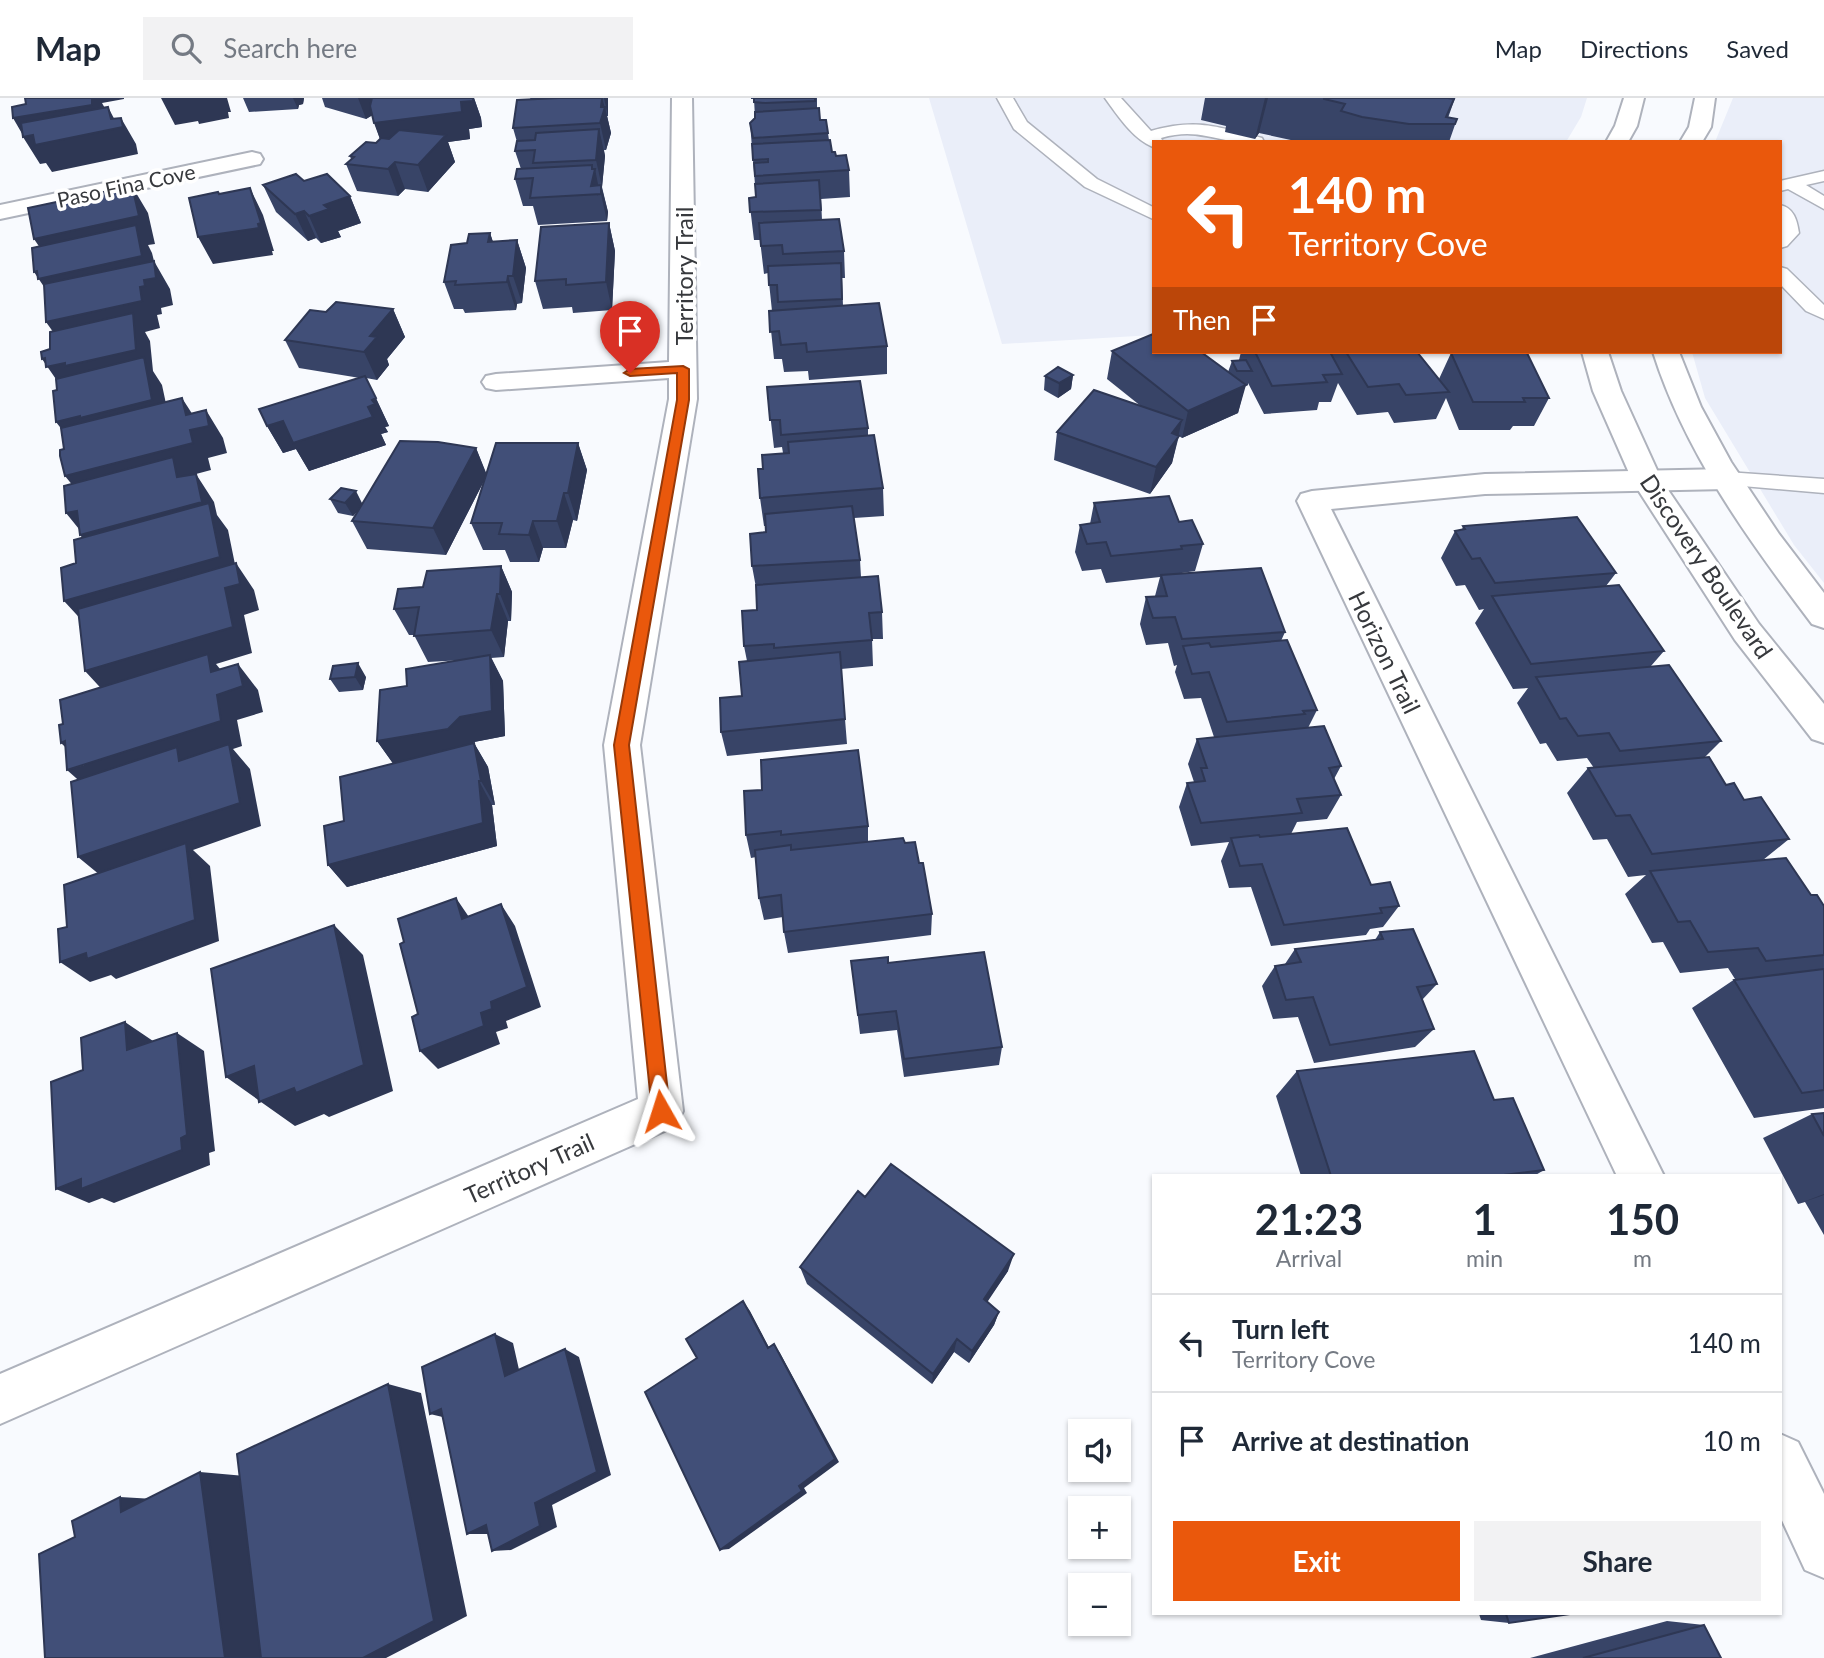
<!DOCTYPE html>
<meta charset="utf-8">
<style>
:root{--surface:#fff;--page:#f2f2f3;--text:#1f2937;--muted:#747a83;--line:#e0e1e3;--accent:#ea580c}
body{margin:0;font-family:Lato,sans-serif;background:var(--page);color:var(--text);height:100vh;display:flex;flex-direction:column;font-size:26px;white-space:nowrap}
*{box-sizing:border-box;margin:0}
p{font-size:23px;color:var(--muted)}
.icon{flex:none;width:38px;height:38px;fill:none;stroke:currentColor;stroke-width:2;stroke-linecap:round;stroke-linejoin:round}
.map{position:relative;flex:1;overflow:hidden}
.side{position:absolute;left:1152px;top:1076px;width:630px;height:441px;display:flex;flex-direction:column;background:var(--surface);border-radius:0px;box-shadow:0 2px 5px #0004}
.side>*{flex:none}
.top-card{position:absolute;left:1152px;top:42px;width:630px;height:214px;border-radius:0px;box-shadow:0 2px 5px #0004;background:#ea580c;color:#fff;overflow:hidden}
.buttons{position:absolute;left:1068px;top:1321px;display:grid;gap:14px}
.buttons a{display:grid;place-items:center;width:63px;height:63px;border-radius:0px;background:var(--surface);box-shadow:0 2px 5px #0004;font-size:35px}
.pin{position:absolute;display:grid;place-items:center;width:60px;height:60px;color:#fff;margin:-72px -30px;border-radius:50% 50% 50% 0;rotate:-45deg;box-shadow:0 0 7px #0007}
.pin .icon{rotate:45deg}
.me{position:absolute;width:77px;margin:-38px;rotate:354deg;stroke-linejoin:round;filter:drop-shadow(0 0 5px #0008)}
.turn{display:flex;align-items:center;gap:24px;height:147px;padding:0 21px;font-size:32px}
.turn .icon{width:91px;height:91px;stroke-width:2.5}
.turn b{display:block;font-size:49px;line-height:60px}
.then{display:flex;align-items:center;height:66px;padding:0 21px;background:#0003;gap:14px;font-size:26px}
.eta{display:flex;justify-content:space-evenly;align-items:center;height:119px;text-align:center}
.eta b{font-size:42px;font-weight:700;line-height:49px}
.action{display:flex;gap:14px;margin-top:auto;padding:14px 21px}
.action a{flex:1;height:80px;border-radius:0px;background:var(--accent);color:#fff;font-size:28px;font-weight:700;line-height:80px;text-align:center}
.action a+a{background:var(--page);color:var(--text)}
ul{padding:0;list-style:none}
li{display:flex;align-items:center;gap:21px;height:98px;padding:0 21px;border-top:2px solid var(--line)}
li div{flex:1}
li b{display:block;font-size:26px}
li em{font-style:normal}
header{display:flex;align-items:center;gap:42px;box-sizing:border-box;height:98px;padding:0 35px;background:var(--surface);border-bottom:2px solid var(--line)}
header strong{font-size:33px}
nav{display:flex;gap:38px;margin-inline-start:auto;font-size:24px}
.search{width:490px;height:63px;background:var(--page);display:flex;align-items:center;gap:18px;box-sizing:border-box;padding:0 24px;border-radius:0px;color:var(--muted);font-size:26px}
.map>svg:first-child{display:block}
.built{fill:#eaeef9}
.lines{fill:none;stroke-linecap:round;stroke-linejoin:round}
.service-casing{stroke:#aeb2bc;stroke-width:3}
.minor-casing{stroke:#aeb2bc;stroke-width:4}
.tertiary-casing{stroke:#aeb2bc;stroke-width:4}
.service{fill:#fff;fill-rule:evenodd}
.minor{fill:#fff;fill-rule:evenodd}
.tertiary{fill:#fff;fill-rule:evenodd}
.wall{fill:#384467}
.shaded-wall{fill:#2e3754}
.building{fill:#414f78;stroke:#2e3754;stroke-width:2}
.route{fill:#ea580c;stroke:#983908;stroke-width:2}
.labels{text-anchor:middle;dominant-baseline:central;stroke-width:7;stroke-linejoin:round;paint-order:stroke}
.far-street-label{font-size:21px;fill:#37393d;stroke:#fff}
.street-label{font-size:24px;fill:#37393d;stroke:#fff}
</style>
<header>
<strong>Map</strong>
<div class="search"><svg class="icon" aria-label="search" viewBox="0 0 24 24"><circle cx="10" cy="10" r="6"/><path d="M15 15l6 6"/></svg>Search here</div>
<nav><a>Map</a><a>Directions</a><a>Saved</a></nav>
</header>
<div class="map">
<svg width="1824" height="1560" viewBox="0 0 1824 1560">
<rect width="100%" height="100%" fill="#f8fafe"/>
<path class="built" d="M929,0H1587L1581,19L1566,44H1153V237L1002,246Z
M1733,0H1824V485L1794,447L1705,300L1692,254H1780V44H1715Z"/>
<g class="lines">
<defs>
<path id="service" d="M997,0H1013L1027,24L1097,81L1153,109V121L1085,89L1014,31Z
M1105,0H1121L1151,33C1197,20 1217,29 1262,40L1264,44C1253,44 1242,45 1231,43C1203,38 1190,32 1161,40L1163,44H1153V49C1133,41 1118,18 1105,0Z
M1824,73V83L1806,87L1824,98V111L1788,91L1780,93V83Z
M1780,107C1794,110 1797,122 1799,135L1787,148L1780,150Z
M1780,169L1787,171L1824,207V221L1806,213L1780,186Z
M1727,374L1824,381V395L1719,386L1716,381L1719,376Z"/>
<path id="minor" d="M672,0H692L697,301L640,647L683,1013L676,1028L0,1326V1276L638,1001L604,647L669,301V280L496,292L486,290L482,284L486,278L496,276L669,264Z
M252,54L260,56L263,61L260,66L0,121V107Z
M1727,371L1737,374L1742,381L1737,388L1727,391L1485,396L1331,411L1664,1078H1617L1297,403L1301,396L1312,393L1485,376Z
M1780,1336L1798,1344L1824,1396V1480L1805,1472L1780,1418Z"/>
<path id="tertiary" d="M1624,0H1644L1637,28L1628,44H1606L1615,28Z
M1695,0H1715L1711,29L1702,44H1680L1689,29Z
M1582,254H1608L1621,293L1662,383L1759,526L1824,606V645L1812,641L1735,542L1633,384L1593,293Z
M1653,254H1679L1701,309L1731,364L1779,436L1824,495V530L1812,526C1749,443 1685,355 1653,254Z"/>
</defs>
<use href="#service" class="service-casing"/>
<use href="#minor" class="minor-casing"/>
<use href="#tertiary" class="tertiary-casing"/>
<use href="#service" class="service"/>
<use href="#minor" class="minor"/>
<use href="#tertiary" class="tertiary"/>
</g>
<path class="wall" d="M243,0H304L303,6L299,7L298,11L249,14Z
M322,0H474L481,20L482,29L469,31L470,41L448,44L455,64L428,94L405,91L398,98L357,93L346,66L351,61L350,58L376,45L380,41L372,17L366,21L325,9Z
M530,0H608V18H607L611,35L606,52H604L605,58L602,89L608,114L607,123L538,127L533,108H523L515,81L521,71L515,53L517,44L513,30L531,2Z
M751,0H817V10L820,22H826L829,42L832,54L849,72L850,99L821,101L822,122L844,153L845,180H842L843,208L887,248V276L809,282L808,273L784,274L782,261H774L769,213H772L768,175L764,176L760,142H754L749,100L756,99L750,25L755,20L754,1H751Z
M1205,0H1455L1448,20L1457,21L1449,44H1300L1259,35L1255,41L1225,34L1226,28L1201,22Z
M304,83L350,98L361,125L338,133L341,139L321,145L316,140L308,143L276,114L263,87Z
M609,125L615,153L612,212L573,215L572,209L543,211L535,183Z
M490,135L493,144L517,142L526,170L522,205L517,206L516,212L465,215L463,211H454L444,184L467,145Z
M393,211L405,239L387,261L389,267L377,282L366,280L389,328L385,329L388,334L381,336L386,347L309,373L296,351L283,355L267,328L360,280L299,270L285,242L326,214Z
M1112,253L1228,274L1232,263L1239,262L1241,254H1330L1331,256L1332,254H1417L1439,281L1451,255L1549,300L1534,328H1513L1510,332H1459L1446,300L1436,321L1394,325L1388,314L1357,317L1338,285L1331,304H1319L1317,312L1264,316L1248,285V287H1245L1238,315L1182,340L1179,338L1172,365L1150,396L1054,362L1057,334L1142,309L1107,281Z
M1073,277L1071,291L1058,300L1044,292L1045,278Z
M767,289L868,330V337L883,390L884,418L854,420L860,462L861,479L882,514L883,541H872L873,568L841,571L847,646L727,658L721,634L742,598L747,563L744,548L757,512V495L752,468L766,434V428H764L760,400L763,371L783,355L782,349L774,350Z
M578,345L587,372L577,423L573,422L566,450H543L539,464H510L505,452H483L471,425L485,381L446,457L367,451L352,423L358,413L353,418L338,415L330,401L362,406L476,350L486,376Z
M1094,405L1179,424L1203,446L1195,473L1175,476L1285,534L1281,543L1317,612L1308,630L1341,668L1334,681L1341,697L1327,721L1297,724L1291,736L1371,787L1399,808L1383,829L1370,831L1366,837L1271,848L1251,789L1229,790L1221,763L1229,744L1191,748L1179,709L1187,685L1194,684L1188,666L1197,641L1214,639L1201,600L1184,601L1175,574L1177,567L1174,568L1168,545L1146,547L1140,526L1146,499L1155,498L1160,479L1106,485L1101,471L1082,473L1075,454L1080,427L1090,426Z
M1463,428L1616,475L1606,488L1664,553L1651,568L1721,643L1705,659L1726,687L1789,741L1763,762L1824,808V1010L1754,1020L1692,910L1735,881L1728,870L1680,875L1663,844L1652,845L1625,796L1646,777L1628,779L1607,741L1593,742L1567,695L1588,670H1594L1587,660L1557,663L1546,645L1540,646L1517,605L1528,590L1513,591L1475,525L1484,511L1479,512L1465,487L1456,488L1441,460L1455,433L1462,432Z
M501,468L512,494L511,523H508L504,559L491,560L503,583L505,638L474,644L472,645H474L488,669L495,707H492L497,748L347,789L328,767L344,723L393,665L377,643L407,588L463,562L428,564L414,537H409L394,511L423,489Z
M333,568L366,579L363,592L339,594L330,581Z
M744,693L868,728V743L905,745L919,765L932,816L931,837L788,855L784,834L783,819L764,822L759,800L756,759L751,760L746,737Z
M1380,834L1437,886L1422,902L1434,931L1415,949L1314,965L1298,919L1273,921L1262,888L1275,868L1285,866L1295,851L1375,842Z
M851,863L1002,949L999,967L904,979L897,932L860,936Z
M1297,973L1494,1002L1544,1072L1534,1078H1301L1276,998Z
M1824,1015V1137L1805,1104L1798,1106L1763,1040L1812,1016Z
M865,1099L1008,1173L987,1203L999,1214L994,1227L969,1265L954,1254L932,1286L807,1186L800,1169Z
M1479,1516H1570L1509,1525L1481,1522Z
M1667,1523L1704,1527L1721,1560H1530Z"/>
<path class="shaded-wall" d="M27,0H124V1L102,5L111,21L108,9L119,30L121,20L136,46L138,56L52,74L46,65L40,66L23,39H24L13,20L37,16Z
M161,0H227L231,14H228L229,20L199,26L198,23L175,27Z
M293,0H304L303,6L299,7L298,11Z
M358,0H403L366,21Z
M474,0L481,20L482,29L469,31L470,41L448,44L455,64L428,94L418,67L384,52L374,25L461,4Z
M602,0L605,10V9L611,35L606,52L600,25Z
M604,0H608V18Z
M1265,0H1268L1259,35L1255,41Z
M599,31L605,58L602,89L596,62Z
M395,64L405,91L398,98L388,71Z
M592,67L594,74L595,71L600,96H598V98L591,88Z
M601,87L608,114L607,123L601,96Z
M132,88L148,115L155,146L148,147L152,155L154,163L170,191L173,207L161,210L162,216L157,217L160,230L145,234L150,243L153,273L162,287L171,329L77,351L56,324L67,297L42,261L66,252L46,224L57,208L34,174L53,169L34,141Z
M250,90L263,117L274,153H272L273,157L213,166L198,139Z
M350,98L361,125L338,133L341,139L321,145L309,118L324,107Z
M304,113L316,140L308,143L295,116Z
M609,125L615,153L612,212L606,184Z
M490,135L499,162L488,144Z
M517,142L526,170L522,205L513,178Z
M508,178L517,206L516,212L507,184Z
M393,211L405,239L387,261L389,267L377,282L364,254L370,238Z
M1073,277L1071,291L1058,300L1059,285Z
M1246,287L1238,315L1182,340L1188,313Z
M182,300L200,328L206,312L223,340L227,355L208,360L211,372L196,376L214,404L217,417L228,432L239,486L88,529L64,503L102,464L80,437L83,436L66,415L87,405L65,378L186,317Z
M376,300L389,328L385,329L388,334L381,336L386,347L309,373L296,351L283,355L267,328L283,323L368,309L372,302Z
M1182,322L1172,365L1150,396L1156,369L1172,335Z
M578,345L587,372L577,423L568,395Z
M476,350L487,377L446,457L433,430Z
M356,393L363,407L353,418L345,405Z
M564,395L573,422L566,450L557,423Z
M533,423L543,450L539,464L529,437Z
M236,465L254,492L259,512L244,517L252,555L216,566L229,582L238,566L258,592L263,614L237,622L242,648L233,651L250,671L261,728L193,752L210,768L219,843L116,881L111,877L90,884L60,864L106,782L78,759L94,696L67,672L84,667L61,645L109,599L85,573L225,490Z
M501,468L512,494L511,523L500,496Z
M497,496L508,523L504,559L491,532Z
M490,557L503,583L505,638L474,644L462,656L394,667L377,643Z
M358,565L366,579L363,592L355,579Z
M474,645L488,669L495,707L481,683Z
M479,683L492,707L497,748L347,789L328,767Z
M456,800L471,822L462,821Z
M501,806L515,828L541,909L506,923L508,930L496,934L500,946L438,971L420,953L481,915Z
M334,827L363,857L393,993L329,1019L324,1016L295,1028L226,979Z
M125,924L153,943L156,970L127,952Z
M177,935L204,953L215,1053L209,1055L210,1067L114,1105L102,1100L89,1105L56,1091L181,1040Z
M1824,1096V1097L1798,1106Z
M1014,1156L1008,1173L980,1215L984,1201Z
M743,1203L750,1213L774,1259L768,1250Z
M999,1214L994,1227L969,1265L972,1253Z
M495,1236L513,1245L522,1285L505,1278Z
M957,1241L954,1254L932,1286L933,1276Z
M774,1246L780,1255L839,1364L804,1390L807,1395L729,1451L720,1452L799,1388Z
M565,1251L579,1259L611,1377L552,1407L557,1429L511,1452L492,1453L535,1405Z
M388,1286L421,1295L467,1518L386,1560H363Z
M441,1311L451,1321L430,1316Z
M200,1374L245,1378L274,1560H225Z
M120,1399L171,1402L121,1414Z
M486,1427L506,1428L487,1436H467Z"/>
<path class="building" d="M25,0H92V7L13,20L12,9L26,6Z
M372,0H473V3L461,4L462,14L374,25L370,8Z
M559,0H602L601,9H605L600,25L513,30L517,2Z
M754,0H815V3L765,5L754,4Z
M1324,0H1448L1454,1L1446,19L1457,21L1455,26H1409L1362,19L1341,13L1345,6L1324,1Z
M108,9L111,21L121,20L123,29L35,47L33,37L23,39L21,25Z
M819,10L820,22H826L828,35L753,40L750,25L755,20V14Z
M599,31L596,62L533,65L535,52L515,53L517,43L535,42L536,35Z
M399,32L446,37L418,67L395,64L388,71L346,66L354,59L350,58L366,44L376,45L381,40L389,41Z
M830,42L832,54H835L836,58L846,57L849,72L755,78L754,65L768,64V61L753,62L752,46Z
M592,67V71H595L591,88L601,87V96L530,100L533,80L515,81L517,71Z
M296,76L304,83L327,76L350,98L324,107L329,111L309,118L304,113L295,116L263,87Z
M819,82L821,112L750,114L749,100L756,99L755,86Z
M132,88L139,118L34,141L28,110Z
M250,90L261,125L258,126L259,130L198,139L189,100L218,94L219,96Z
M839,121L844,153L783,156L782,147L761,148L759,125Z
M609,125L606,184L566,187V181L535,183L541,129Z
M136,127L142,158L38,181L37,173L34,174L32,150Z
M490,135L488,144L517,142L513,178H508L507,184L455,187L456,183L444,184L451,147L467,145L469,136Z
M154,163L156,180L144,182L145,188L140,189L142,203L46,224L44,186Z
M841,165L842,201L778,204L777,187H769L768,168Z
M336,204L393,211L370,238L377,239L364,254L285,242L310,212L326,214Z
M879,205L887,248L807,254L806,245L781,247L779,233L770,234L769,213Z
M133,215L136,252L65,268V265L46,269L45,260L42,261L41,254L50,251V234Z
M1153,236V254H1201L1246,287L1188,313L1112,253Z
M1255,254H1330L1342,276L1323,277L1327,284L1272,288Z
M1346,254H1417L1449,294L1406,297L1399,286L1368,289Z
M1451,255H1527L1549,300H1523L1525,304H1473Z
M144,259L152,302L80,320V318L56,324L53,293L57,292L56,281Z
M1246,262L1252,273H1237L1232,263Z
M1058,269L1073,277L1059,285L1045,278Z
M365,278L376,300L372,302L375,306L368,309L373,319L293,345L283,323L267,328L259,311Z
M860,283L868,330L781,337L780,322H770L767,289Z
M1094,292L1182,322L1172,335L1179,338L1156,369L1057,334Z
M182,300L186,317L206,312L209,328L190,332L193,345L65,378L60,358V352L64,351L61,330Z
M874,337L883,390L760,400L758,371H763L762,357L789,355L788,344Z
M400,343L438,344L476,350L433,430L352,423Z
M496,345H578L568,395H564L557,423H533L529,437L499,436L502,425H471Z
M173,359L177,379L196,376L202,404L80,437L77,413L66,415L64,388Z
M341,390L356,393L345,405L330,401Z
M1169,398L1179,424L1192,422L1203,446L1181,448L1182,451L1111,458L1106,444L1087,446L1080,427L1100,424L1094,405Z
M209,405L220,459L64,503L61,470L76,465L74,442Z
M852,408L860,462L752,468L750,436L766,434L765,416Z
M1577,419L1616,475L1495,485L1480,460L1472,461L1455,433L1465,431L1463,428Z
M236,465L240,486L225,490L233,529L85,573L78,511Z
M501,468L500,496H497L491,532L414,538L419,509L394,511L398,491L423,489L427,473Z
M1261,470L1285,534L1182,541L1175,519L1153,520L1146,499L1167,498L1161,477Z
M878,478L882,514L869,515L872,542L774,550V546L744,548L742,513L757,512L756,487Z
M1619,487L1664,553L1531,566L1492,498Z
M1287,542L1317,612L1303,613L1305,616L1227,624L1209,574L1192,576L1183,548L1209,545L1211,549Z
M840,554L845,621L721,634L720,600L742,598L739,564Z
M208,556L211,574L238,566L243,588L217,597L221,623L67,672L65,643L61,645L59,627L63,626L60,602Z
M490,557L492,613L460,619L448,631L377,643L380,592L407,588L406,571Z
M358,565L355,579L330,581L333,568Z
M1669,567L1721,643L1620,653L1609,635L1578,638L1566,620L1560,621L1536,579Z
M1324,628L1341,668L1329,670L1341,697L1297,701L1302,715L1201,725L1187,685L1205,683L1201,670H1207L1197,641Z
M474,645L481,683H479L483,725L328,767L324,728L344,723L340,679Z
M229,646L240,705L78,759L71,684L177,649L179,663Z
M858,652L868,728L781,737V733L746,737L744,693L762,692L761,662Z
M1709,659L1726,687L1734,685L1744,702L1761,699L1789,741L1652,756L1630,717L1616,718L1588,670Z
M1347,730L1371,787L1390,784L1399,808L1380,810L1382,815L1284,827L1262,766L1240,768L1231,740L1259,737L1260,739Z
M903,740L905,745L915,744L919,765H923L932,816L784,834L781,797L759,800L755,752L791,747V752Z
M186,745L195,822L87,861L86,855L60,864L58,831L67,829L64,787Z
M1786,760L1811,797H1817L1824,808V857L1766,863L1758,850L1708,854L1690,823L1678,824L1650,773Z
M456,800L462,821L501,806L527,889L491,904L492,911L481,915L484,928L420,953L412,919L418,916L400,846L404,844L398,821Z
M334,827L364,967L296,995L294,990L259,1004L254,968L226,979L211,871Z
M1413,831L1437,886L1417,889L1434,931L1330,947L1313,899L1286,902L1275,868L1301,864L1295,851L1383,841L1380,834Z
M984,854L1002,949L904,961L896,913L858,917L851,863L888,859V865Z
M1824,871V992L1802,995L1734,882Z
M125,924L127,952L177,935L187,1037L181,1040L182,1052L81,1091V1081L56,1091L51,984L83,972L81,940Z
M1474,953L1494,1002L1513,1000L1544,1072L1495,1078H1331L1297,973Z
M1824,1015V1038L1812,1016Z
M891,1066L1014,1156L984,1201L999,1214L972,1253L957,1241L933,1276L800,1169L858,1093L865,1099Z
M743,1203L768,1250L774,1246L835,1361L799,1388L802,1393L720,1452L645,1294L697,1260L686,1241Z
M495,1236L505,1278L565,1251L597,1374L535,1405L540,1428L492,1453L486,1427L467,1436L441,1311L430,1316L422,1269Z
M388,1286L434,1523L363,1560H261L237,1356Z
M200,1374L225,1560H45L39,1456L75,1439L72,1423L120,1399L121,1414Z
M1506,1516H1570L1509,1525Z
M1704,1527L1721,1560H1583Z"/>
<path class="route" d="M683,268L689,271V302L629,647L670,1013L668,1019L661,1021L655,1019L652,1013L614,647L677,302V275L630,278L624,275L630,271Z"/>
<g class="labels">
<g class="far-street-label">
<text transform="translate(126 87) rotate(-12)">Paso Fina Cove</text>
</g>
<g class="street-label">
<text transform="translate(683 178) rotate(-90)">Territory Trail</text>
<text transform="translate(1707 468) rotate(56)">Discovery Boulevard</text>
<text transform="translate(1385 554) rotate(64)">Horizon Trail</text>
<text transform="translate(529 1070) rotate(-24)">Territory Trail</text>
</g>
</g>
</svg>
<div class="buttons">
<a><svg class="icon" aria-label="sound" viewBox="0 0 24 24"><path d="M4 9h4l5-4v14l-5-4H4zM17 9q2 3 0 6"/></svg></a>
<a>+</a>
<a>−</a>
</div>
<div class="pin" style="left:630px;top:275px;background:#d93025"><svg class="icon" aria-label="arrive" viewBox="0 0 24 24"><path d="M6 21V4h12l-3 4 3 4H6"/></svg></div>
<svg class="me" style="left:661px;top:1013px" viewBox="-20 -20 40 40"><path d="M0-17L14 15 0 8-14 15z" fill="#ea580c" stroke="#fff" stroke-width="4"/></svg>
<div class="top-card">
<div class="turn"><svg class="icon" aria-label="left" viewBox="0 0 24 24"><path d="M17 20v-9H6M10 6l-5 5 5 5"/></svg><div><b>140 m</b>Territory Cove</div></div>
<div class="then">Then<svg class="icon" aria-label="arrive" viewBox="0 0 24 24"><path d="M6 21V4h12l-3 4 3 4H6"/></svg></div>
</div>
<section class="side">
<div class="eta">
<div><b>21:23</b><p>Arrival</p></div>
<div><b>1</b><p>min</p></div>
<div><b>150</b><p>m</p></div>
</div>
<ul>
<li><svg class="icon" aria-label="left" viewBox="0 0 24 24"><path d="M17 20v-9H6M10 6l-5 5 5 5"/></svg><div><b>Turn left</b><p>Territory Cove</p></div><em>140 m</em></li>
<li><svg class="icon" aria-label="arrive" viewBox="0 0 24 24"><path d="M6 21V4h12l-3 4 3 4H6"/></svg><div><b>Arrive at destination</b></div><em>10 m</em></li>
</ul>
<div class="action"><a>Exit</a><a>Share</a></div>
</section>
</div>
